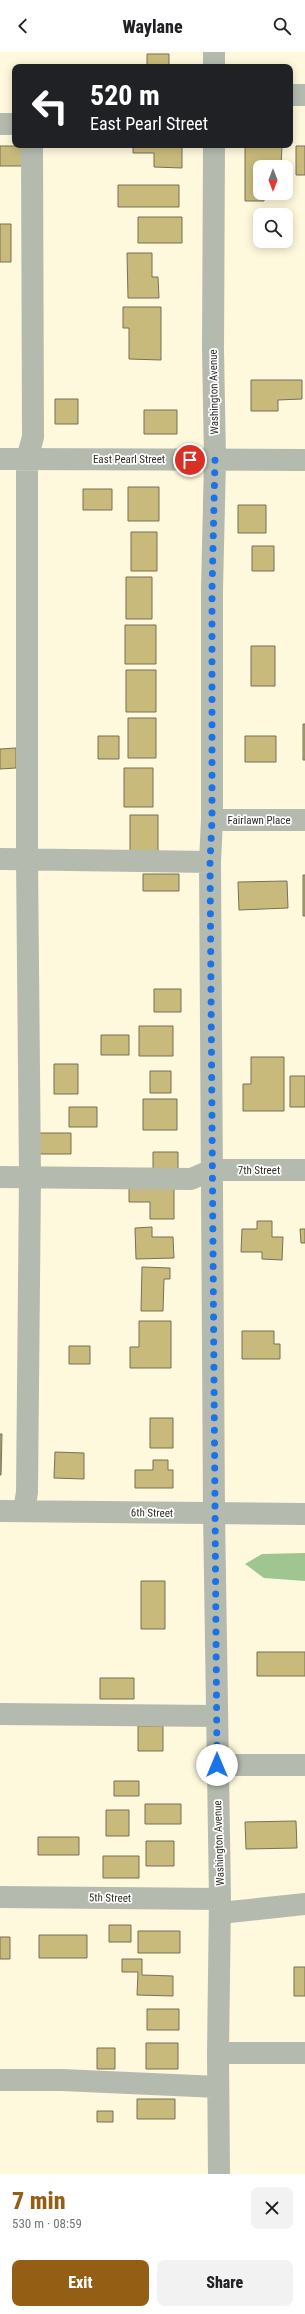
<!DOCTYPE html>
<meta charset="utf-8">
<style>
:root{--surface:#fff;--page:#f2f2f2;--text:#202124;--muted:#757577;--accent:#945f14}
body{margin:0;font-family:"Roboto Condensed",sans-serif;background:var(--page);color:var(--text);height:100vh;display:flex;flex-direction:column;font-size:15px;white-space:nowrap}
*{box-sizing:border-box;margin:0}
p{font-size:13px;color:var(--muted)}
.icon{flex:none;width:22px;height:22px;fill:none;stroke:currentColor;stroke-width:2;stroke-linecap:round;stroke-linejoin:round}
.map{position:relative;height:2122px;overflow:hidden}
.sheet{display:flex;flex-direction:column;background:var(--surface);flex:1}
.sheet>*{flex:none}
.hud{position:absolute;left:12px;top:12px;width:281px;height:84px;border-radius:8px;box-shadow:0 2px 10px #0003;background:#202124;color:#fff;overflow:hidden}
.needle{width:26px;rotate:180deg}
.controls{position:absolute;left:253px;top:108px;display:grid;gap:8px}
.controls a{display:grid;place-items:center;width:40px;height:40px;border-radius:8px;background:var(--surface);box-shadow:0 2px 10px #0003;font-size:20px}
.pin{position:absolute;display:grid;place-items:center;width:34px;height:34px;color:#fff;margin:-17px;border:2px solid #fff;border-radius:50%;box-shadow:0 1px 4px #0007}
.me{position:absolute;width:44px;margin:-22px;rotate:0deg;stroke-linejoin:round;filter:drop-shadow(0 0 3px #0008)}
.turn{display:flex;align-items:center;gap:14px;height:84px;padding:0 12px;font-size:18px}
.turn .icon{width:52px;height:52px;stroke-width:2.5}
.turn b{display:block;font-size:28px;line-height:34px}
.round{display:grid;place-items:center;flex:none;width:42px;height:42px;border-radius:8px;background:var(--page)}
.overview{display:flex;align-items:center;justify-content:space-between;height:68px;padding:0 12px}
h1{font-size:24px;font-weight:800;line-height:30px;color:var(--accent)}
.action{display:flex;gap:8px;margin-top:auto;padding:8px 12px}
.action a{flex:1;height:46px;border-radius:8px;background:var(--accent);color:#fff;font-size:16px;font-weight:800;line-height:46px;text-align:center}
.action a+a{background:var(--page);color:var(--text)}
header{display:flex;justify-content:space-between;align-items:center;height:52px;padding:0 12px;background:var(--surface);font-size:18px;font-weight:800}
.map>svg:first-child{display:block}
.forest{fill:#9fc691}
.building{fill:#c7ba7b;stroke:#767159}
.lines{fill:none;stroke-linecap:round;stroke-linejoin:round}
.minor{stroke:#b5baaf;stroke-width:22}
.route{stroke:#1a73e8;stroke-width:7;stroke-dasharray:0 12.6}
.labels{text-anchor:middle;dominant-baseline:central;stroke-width:3.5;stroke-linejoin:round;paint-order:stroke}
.street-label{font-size:11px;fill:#302e23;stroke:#fff}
</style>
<header><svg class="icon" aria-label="back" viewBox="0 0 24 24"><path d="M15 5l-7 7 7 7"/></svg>Waylane<svg class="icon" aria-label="search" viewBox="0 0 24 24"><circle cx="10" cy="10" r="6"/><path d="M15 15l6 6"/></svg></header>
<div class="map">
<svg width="305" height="2122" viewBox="0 0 305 2122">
<rect width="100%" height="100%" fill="#fef8dd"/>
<path class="forest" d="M305,1501V1529L264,1526L245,1512L262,1502Z"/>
<path class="building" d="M147,2H169V15H147Z
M133,93H182V116L154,115V101H133Z
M0,94H22V114H0Z
M245,94H282L281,115H260V141H264V149H245Z
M296,94H305V123H296Z
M118,133H179V155H118Z
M138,165H182V191H138Z
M0,172H11V210H0Z
M127,201H152V225H158L159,246H128Z
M123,255H161V308L129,307V276H123Z
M251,328H302V347L278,348V359H251Z
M55,347H78V372H55Z
M144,358H177V382H144Z
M128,435H159V469H128Z
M83,437H112V458H83Z
M238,453H266V481H238Z
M131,480H157V519H131Z
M252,494H274V519H252Z
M126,525H152V567H126Z
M125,573H156V612H125Z
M251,594H275V634H251Z
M126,618H156V660H126Z
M128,666H156V706H128Z
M303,672H305V708H303Z
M98,684H119V707H98Z
M245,684H276V710H245Z
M16,696V716L0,717V697Z
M124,716H153V755H124Z
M130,763H158V801H130Z
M143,822H179V839H143Z
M303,823H305V864H303Z
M287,829L288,856L239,858L238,830Z
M154,937H181V960H154Z
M139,974H173V1004H139Z
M101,983H129V1003H101Z
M251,1005H284V1059H243V1032H251Z
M54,1012H78V1042H54Z
M150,1019H171V1041H150Z
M290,1024H305V1055H290Z
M143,1047H177V1078H143Z
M69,1055H97V1075H69Z
M37,1081H71V1102H37Z
M153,1100H178V1119H153Z
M129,1134H174V1167H150V1150H129Z
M257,1169H272V1185H283L282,1208L262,1207V1200H241L242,1177H257Z
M152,1175V1185H173L174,1206L136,1207L135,1176Z
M300,1177H305V1191H301Z
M142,1215L170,1216V1227H164L163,1259H141Z
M139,1269H171V1316H130V1295H139Z
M242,1279H274V1292H280V1307H242Z
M69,1294H90V1312H69Z
M150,1366H173V1396H150Z
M0,1382H2L1,1423H0Z
M55,1400L84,1401V1427L54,1426Z
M153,1408H168V1418H173V1436H135V1418H153Z
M141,1529H165V1577H141Z
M257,1600H305V1624H257Z
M100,1626H134V1647H100Z
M138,1674H163V1699H138Z
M114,1729H139V1744H114Z
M145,1752H181V1772H145Z
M106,1758H129V1784H106Z
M296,1769L297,1796L246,1797L245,1770Z
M38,1785H79V1803H38Z
M146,1789H174V1814H146Z
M103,1804H139V1826H103Z
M109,1873H131V1890H109Z
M138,1879H180V1901H138Z
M39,1883H87V1906H39Z
M0,1885H10V1907H0Z
M122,1907H142V1923L173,1924V1944L137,1943L138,1920H122Z
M294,1915H305V1944H294Z
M147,1957H179V1978H147Z
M146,1991H178V2017H146Z
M97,1996H115V2017H97Z
M137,2047H175V2067H137Z
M97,2059H113V2070H97Z"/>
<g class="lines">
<path class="minor" d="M214,0V15
M290,43H305
M0,72H15
M214,93L213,297L215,408L212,538V768L210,810L214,1461L220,1847L218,2001L219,2122
M0,407L305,408
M212,768H305
M0,807L210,810
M0,1125L191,1127L212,1118H305
M0,1459L305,1462
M24,1459L27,1440L30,1125L27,807V407L33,385L32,93
M0,1662L217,1664
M217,1713H305
M0,1845L220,1847
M220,1861L305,1852
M218,2001H305
M0,2028H62L218,2035"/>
</g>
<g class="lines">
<path class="route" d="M190,408H215L212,538V768L210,810L217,1713"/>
</g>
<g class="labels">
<g class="street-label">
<text transform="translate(214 340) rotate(-91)">Washington Avenue</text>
<text x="129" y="407">East Pearl Street</text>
<text x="259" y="768">Fairlawn Place</text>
<text x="259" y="1118">7th Street</text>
<text transform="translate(152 1461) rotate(1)">6th Street</text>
<text transform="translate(219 1791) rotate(-92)">Washington Avenue</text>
<text transform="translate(110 1846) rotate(1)">5th Street</text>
</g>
</g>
</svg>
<div class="controls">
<a><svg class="needle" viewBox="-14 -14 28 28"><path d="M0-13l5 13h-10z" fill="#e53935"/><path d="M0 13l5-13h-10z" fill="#757577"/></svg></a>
<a><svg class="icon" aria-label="search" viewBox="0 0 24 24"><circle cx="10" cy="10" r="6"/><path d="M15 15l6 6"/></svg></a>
</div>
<div class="pin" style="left:190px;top:408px;background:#d93025"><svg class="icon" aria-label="arrive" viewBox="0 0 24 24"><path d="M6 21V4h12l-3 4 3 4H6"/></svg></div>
<svg class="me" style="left:217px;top:1713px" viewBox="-20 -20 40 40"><circle r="19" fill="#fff"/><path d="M0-13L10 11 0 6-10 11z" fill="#1a73e8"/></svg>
<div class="hud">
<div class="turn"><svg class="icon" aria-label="left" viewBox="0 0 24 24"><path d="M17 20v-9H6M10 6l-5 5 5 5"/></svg><div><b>520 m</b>East Pearl Street</div></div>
</div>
</div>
<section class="sheet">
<div class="overview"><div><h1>7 min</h1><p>530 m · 08:59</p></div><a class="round"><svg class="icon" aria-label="close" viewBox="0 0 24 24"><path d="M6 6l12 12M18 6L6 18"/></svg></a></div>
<div class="action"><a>Exit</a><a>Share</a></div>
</section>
